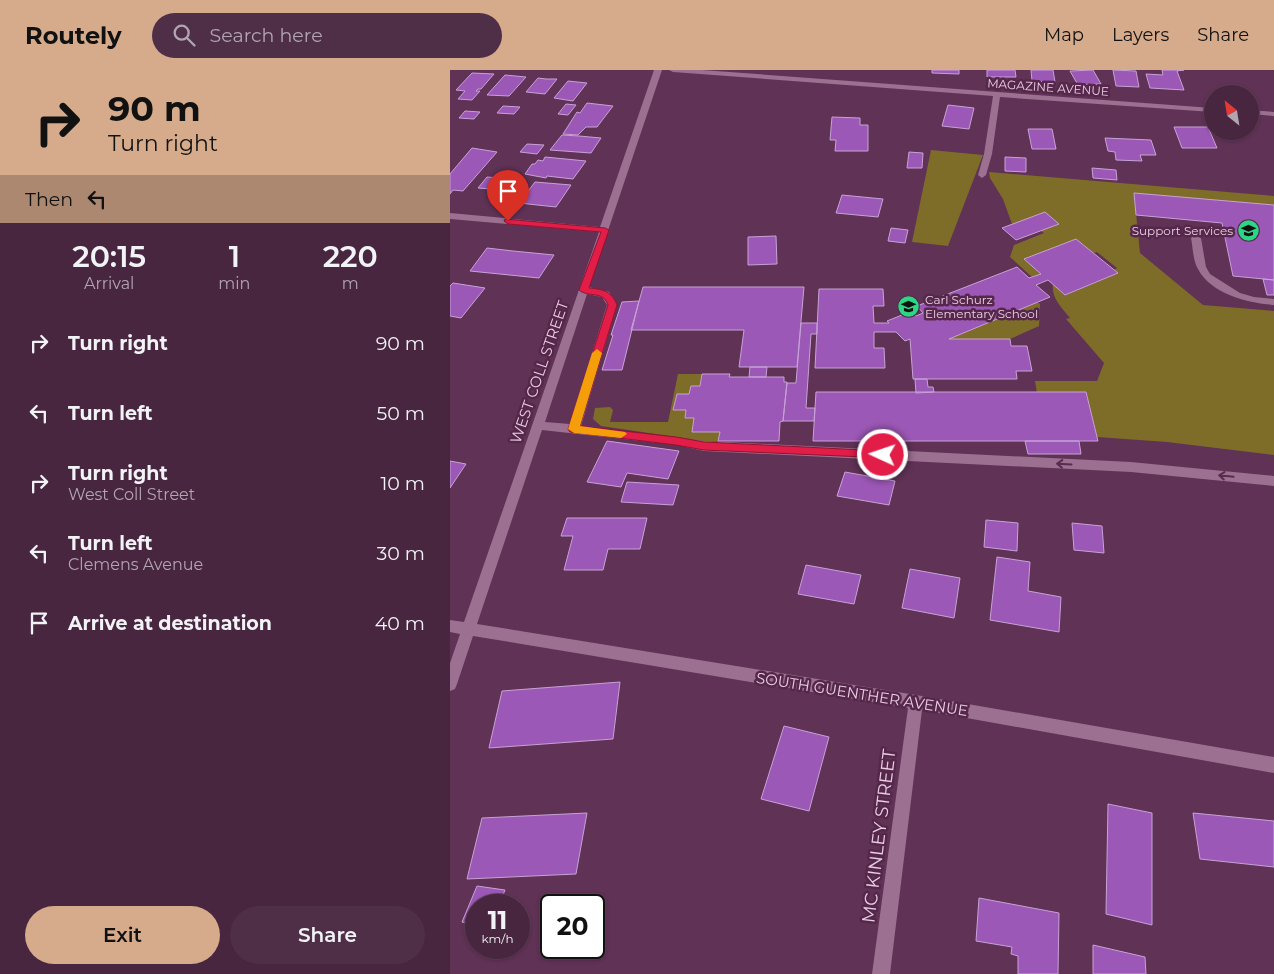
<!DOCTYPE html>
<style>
:root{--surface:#482640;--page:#4f2e47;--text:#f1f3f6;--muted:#b1a5b1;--line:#604359;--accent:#d6ab8b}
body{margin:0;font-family:Montserrat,sans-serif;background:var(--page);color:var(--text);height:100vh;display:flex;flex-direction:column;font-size:19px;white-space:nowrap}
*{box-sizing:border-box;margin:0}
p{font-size:16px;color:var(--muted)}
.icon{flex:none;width:28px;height:28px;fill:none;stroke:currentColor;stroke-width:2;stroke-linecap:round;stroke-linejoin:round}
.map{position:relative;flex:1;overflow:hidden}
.details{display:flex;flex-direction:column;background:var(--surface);width:450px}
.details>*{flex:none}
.guide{background:#d6ab8b;color:#111;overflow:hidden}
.needle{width:32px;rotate:330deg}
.controls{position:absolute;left:754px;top:15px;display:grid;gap:10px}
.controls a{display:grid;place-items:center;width:55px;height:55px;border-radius:50%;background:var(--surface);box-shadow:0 1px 4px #0004,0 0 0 1px var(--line);font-size:25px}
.speed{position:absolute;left:15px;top:824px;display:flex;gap:10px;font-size:25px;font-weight:700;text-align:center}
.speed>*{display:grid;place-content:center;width:65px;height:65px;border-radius:50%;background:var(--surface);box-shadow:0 1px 4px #0004,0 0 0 1px var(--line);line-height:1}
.speed small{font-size:12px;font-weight:400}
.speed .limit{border:2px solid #111;border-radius:8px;background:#fff;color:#111}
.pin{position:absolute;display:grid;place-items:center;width:42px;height:42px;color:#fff;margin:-51px -21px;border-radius:50% 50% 50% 0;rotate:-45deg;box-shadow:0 0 5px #0007}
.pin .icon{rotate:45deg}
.me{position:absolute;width:55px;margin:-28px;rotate:273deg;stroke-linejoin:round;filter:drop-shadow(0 0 4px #0008)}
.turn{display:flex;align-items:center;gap:18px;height:105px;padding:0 25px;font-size:22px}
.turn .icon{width:65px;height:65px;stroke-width:2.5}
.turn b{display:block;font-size:35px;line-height:42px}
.then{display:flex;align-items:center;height:48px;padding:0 25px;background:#0003;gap:10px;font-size:19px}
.eta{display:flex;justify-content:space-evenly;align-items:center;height:85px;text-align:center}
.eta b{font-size:30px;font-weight:600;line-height:35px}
.action{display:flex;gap:10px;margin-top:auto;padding:10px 25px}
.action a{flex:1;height:58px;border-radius:30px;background:var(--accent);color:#111;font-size:20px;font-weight:600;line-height:58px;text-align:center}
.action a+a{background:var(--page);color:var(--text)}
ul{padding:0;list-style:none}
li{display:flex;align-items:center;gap:15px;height:70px;padding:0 25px}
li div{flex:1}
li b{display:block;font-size:19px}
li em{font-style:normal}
header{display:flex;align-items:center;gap:30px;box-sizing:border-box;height:70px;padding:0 25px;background:var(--accent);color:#111}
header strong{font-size:24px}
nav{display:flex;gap:28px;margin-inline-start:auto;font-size:18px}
.search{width:350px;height:45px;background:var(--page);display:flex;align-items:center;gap:12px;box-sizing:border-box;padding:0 18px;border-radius:28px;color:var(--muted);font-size:19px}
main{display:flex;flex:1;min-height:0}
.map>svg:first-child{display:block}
.green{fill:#7d6d29}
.building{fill:#9c58b6;stroke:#c7a2d6}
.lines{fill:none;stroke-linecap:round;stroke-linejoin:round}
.minor{fill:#9b7090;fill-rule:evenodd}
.oneway{stroke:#582c4e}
.route{fill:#e11d48;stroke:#92132f}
.slow{fill:#f59e0b}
.labels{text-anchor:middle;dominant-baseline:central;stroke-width:5;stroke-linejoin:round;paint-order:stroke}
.far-street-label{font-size:12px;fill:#ebcee3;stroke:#55284b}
.far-poi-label{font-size:12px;fill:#ebcee3;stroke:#55284b;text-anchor:end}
.street-label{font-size:15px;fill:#ebcee3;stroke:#55284b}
.near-street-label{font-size:18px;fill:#ebcee3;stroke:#55284b}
</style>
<header>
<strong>Routely</strong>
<div class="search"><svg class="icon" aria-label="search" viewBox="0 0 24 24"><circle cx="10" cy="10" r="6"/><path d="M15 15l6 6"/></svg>Search here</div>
<nav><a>Map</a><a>Layers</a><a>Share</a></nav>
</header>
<main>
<section class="details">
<div class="guide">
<div class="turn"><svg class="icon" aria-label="right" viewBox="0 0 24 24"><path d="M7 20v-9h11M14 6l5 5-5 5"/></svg><div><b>90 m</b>Turn right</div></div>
<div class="then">Then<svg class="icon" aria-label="left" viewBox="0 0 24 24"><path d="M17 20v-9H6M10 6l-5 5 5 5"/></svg></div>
</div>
<div class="eta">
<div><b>20:15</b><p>Arrival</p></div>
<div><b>1</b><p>min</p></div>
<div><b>220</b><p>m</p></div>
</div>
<ul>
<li><svg class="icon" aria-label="right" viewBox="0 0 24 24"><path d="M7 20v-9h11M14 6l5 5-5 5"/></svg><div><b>Turn right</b></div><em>90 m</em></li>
<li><svg class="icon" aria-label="left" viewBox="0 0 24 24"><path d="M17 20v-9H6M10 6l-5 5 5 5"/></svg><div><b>Turn left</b></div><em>50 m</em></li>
<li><svg class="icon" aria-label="right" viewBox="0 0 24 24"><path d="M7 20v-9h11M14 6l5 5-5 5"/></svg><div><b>Turn right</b><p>West Coll Street</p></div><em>10 m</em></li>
<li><svg class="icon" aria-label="left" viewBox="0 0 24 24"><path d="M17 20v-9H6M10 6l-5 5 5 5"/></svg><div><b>Turn left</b><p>Clemens Avenue</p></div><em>30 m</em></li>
<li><svg class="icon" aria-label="arrive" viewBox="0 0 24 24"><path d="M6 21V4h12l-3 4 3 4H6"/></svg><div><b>Arrive at destination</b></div><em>40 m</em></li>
</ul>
<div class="action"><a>Exit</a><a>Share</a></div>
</section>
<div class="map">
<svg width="824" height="904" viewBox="0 0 824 904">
<rect width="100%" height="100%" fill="#603256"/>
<path class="green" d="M481,80L533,85L498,176L462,172Z
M539,102L824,126V135L684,124L690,183L753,235L824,241V385L717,372L647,367L636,323H587L585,311H647L654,293L616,249L620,248C612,238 601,228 603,214L616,225L668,203L664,200L667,198L647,182L644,183L626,169L575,189L591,204L582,207L560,187L564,175L594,163L591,161L562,154L553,129L540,108Z
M587,232L590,234L589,256L560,269H499Z
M228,304H252L250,316L239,324H227L224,340H236L235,348H244L242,362H270L268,371H253L151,356L143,349L145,338L160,337L163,340L160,352H218Z"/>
<path class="building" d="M482,0H509V4L482,3Z
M537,0H565L566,7H537Z
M581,0H603L605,12L582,11Z
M643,0L651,14L628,15L620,1Z
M663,0L686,1L689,17L666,16Z
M712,0H734L727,1L734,20L700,18L696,4L713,5Z
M22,3L44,4L31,19H28L26,21H30L22,30L8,29L15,21L6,20Z
M55,5L76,7L59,26L37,25Z
M88,8L96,9H107L95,24L76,22Z
M118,11L137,13L123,31L104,28Z
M137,33L163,36L147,57H136L128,65L113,64L127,42L130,43Z
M116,34L126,35L118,45L108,44Z
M498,35L524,38L519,59L492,56Z
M53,36L70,37L64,44L47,43Z
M15,41L30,42L24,49L9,48Z
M382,47L410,48V55H418V81H385L386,70H380Z
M724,57H758L767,78H732Z
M578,59H602L606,79H582Z
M112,65L129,66L151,68L141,83L100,80Z
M655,68L701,70L706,85H690L692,91L666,90L665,82L658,81Z
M77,74L94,75L87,84L70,82Z
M22,78L47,82L13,121L3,120L0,124V104Z
M459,82L473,83L472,98H457Z
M95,87L136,91L123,109L97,106L96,108L75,104L82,94H85L88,90L93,91Z
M555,87L576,88V102L555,101Z
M642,98L666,100L667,110L643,108Z
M37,107L49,108L41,119L28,118Z
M85,112L121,115L106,137L69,133Z
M684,123L824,135V210L783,206L772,153L686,145Z
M392,125L433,129L428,147L386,143Z
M595,142L609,154L566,170L552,158Z
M441,158L458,160L455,173L438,171Z
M326,166L327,194L298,195V167Z
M626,169L668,203L615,225L598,210L586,215L600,227L499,269H560L561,276H577L582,301H566L567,309H463L460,269L455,271L446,262H424V278H434L435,298H365L369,219H433L434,236H423L424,253H439L437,251L462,241L466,246L473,243L467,236L567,197L579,208L591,204L574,189Z
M37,178L63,181L104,185L89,208L20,201Z
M813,209L824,210V225H817Z
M3,213L35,218L11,248L0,246V216Z
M193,217H354L347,297H289L294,260H181Z
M189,231L172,300H152L163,265H161L172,232Z
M351,253H367V264H361L356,338H365L364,351H333L337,313H346Z
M300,297H317L316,307H299Z
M252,304H280L279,307H334V312H337L333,351L330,352L329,371H268L270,362H242L244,348H235L236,340H223L227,324H239L241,316H250Z
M465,309H477L478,317H483L484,322L466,323Z
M366,322H636L648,371H363Z
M157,371L229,381L218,409L177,403L171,417L137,412Z
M575,371H629L631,384H578Z
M0,391L16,394L0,418Z
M395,402L445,411L439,435L387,426Z
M177,412L229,415L223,435L171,432Z
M117,448H197L190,479H158L153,500H114L123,466H111Z
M536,450L568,453L567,481L534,477Z
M622,453L652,456L654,483L624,480Z
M547,487L580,492L578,521L611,527L609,562L540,550Z
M356,495L411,505L404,534L348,524Z
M460,499L510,508L504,548L452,538Z
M170,612L163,669L39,678L52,621Z
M334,656L379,667L359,741L311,729Z
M658,734L702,743V855L656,844Z
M137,743L126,804L17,809L32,748Z
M743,743L824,751V797L750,789Z
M27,816L55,820L49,835H26V855L12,852Z
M529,828L609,843L608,904H568V886L561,884L562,877L526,871Z
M643,875L695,887L696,904H643Z"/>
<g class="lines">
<path class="minor" d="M204,0H212L139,217L159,222L167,235L131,356L254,371L681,392L824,406V416L681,402L254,381L227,375L92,360L27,554L466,625L824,687V703L472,640L440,904H422L458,638L23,566L7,614L5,619L0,621V593L10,564L0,562V550L14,552L149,162L0,149V143L150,157ZM137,224L152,227L157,235L120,354L95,352Z
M219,0H252L762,38V42L550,27L542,84L536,105L532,108L528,105L534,84L543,26L223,2Z
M800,40L824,42V46L800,44Z
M746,165L751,168L756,197L760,204L790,223L804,227L824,229V235C798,233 761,224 748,199C743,191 743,178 741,168Z"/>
</g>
<defs><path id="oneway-shaft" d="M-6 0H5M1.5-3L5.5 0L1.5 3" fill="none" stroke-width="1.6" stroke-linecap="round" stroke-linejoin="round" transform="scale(1.25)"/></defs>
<g class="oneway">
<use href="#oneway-shaft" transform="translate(614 394) rotate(-177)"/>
<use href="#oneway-shaft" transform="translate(776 406) rotate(-174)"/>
</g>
<path class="route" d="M55,149L155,158L159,160L139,218C152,219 162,221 167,235L130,356L226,367L254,372L433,381L439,385L437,388L254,380L226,375L120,362L118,359L158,235C153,220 138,228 129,220L151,162L58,154L54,151Z"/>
<path class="slow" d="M147,279L152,283L130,356L175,362L177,364L171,368L124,363L118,359L142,283Z"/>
<defs>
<symbol id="school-disc" viewBox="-11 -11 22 22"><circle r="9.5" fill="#28d885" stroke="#55284b"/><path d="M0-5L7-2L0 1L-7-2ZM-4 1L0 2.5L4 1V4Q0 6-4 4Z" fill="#111"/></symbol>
</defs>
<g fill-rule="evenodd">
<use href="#school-disc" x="786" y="148" width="25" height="25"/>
<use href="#school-disc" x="446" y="224" width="25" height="25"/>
</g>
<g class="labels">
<g class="far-street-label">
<text transform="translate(598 17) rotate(4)">MAGAZINE AVENUE</text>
</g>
<g class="far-poi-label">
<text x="783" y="160">Support Services</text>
<text x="475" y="229" text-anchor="start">Carl Schurz<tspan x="475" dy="14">Elementary School</tspan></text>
</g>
<g class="street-label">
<text transform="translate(89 302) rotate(-71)">WEST COLL STREET</text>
<text transform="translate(412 624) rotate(9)">SOUTH GUENTHER AVENUE</text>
</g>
<g class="near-street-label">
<text transform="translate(429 766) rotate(-83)">MC KINLEY STREET</text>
</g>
</g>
</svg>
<div class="controls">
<a><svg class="needle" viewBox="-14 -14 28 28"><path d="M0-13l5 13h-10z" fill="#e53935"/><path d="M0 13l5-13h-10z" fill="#b1a5b1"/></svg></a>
</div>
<div class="speed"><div>11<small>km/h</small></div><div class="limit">20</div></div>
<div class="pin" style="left:58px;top:151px;background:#d93025"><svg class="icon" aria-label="arrive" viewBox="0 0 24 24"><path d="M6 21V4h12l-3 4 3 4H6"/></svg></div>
<svg class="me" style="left:433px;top:385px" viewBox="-20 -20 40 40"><circle r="17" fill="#e11d48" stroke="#fff" stroke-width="3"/><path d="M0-11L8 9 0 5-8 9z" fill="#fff"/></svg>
</div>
</main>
